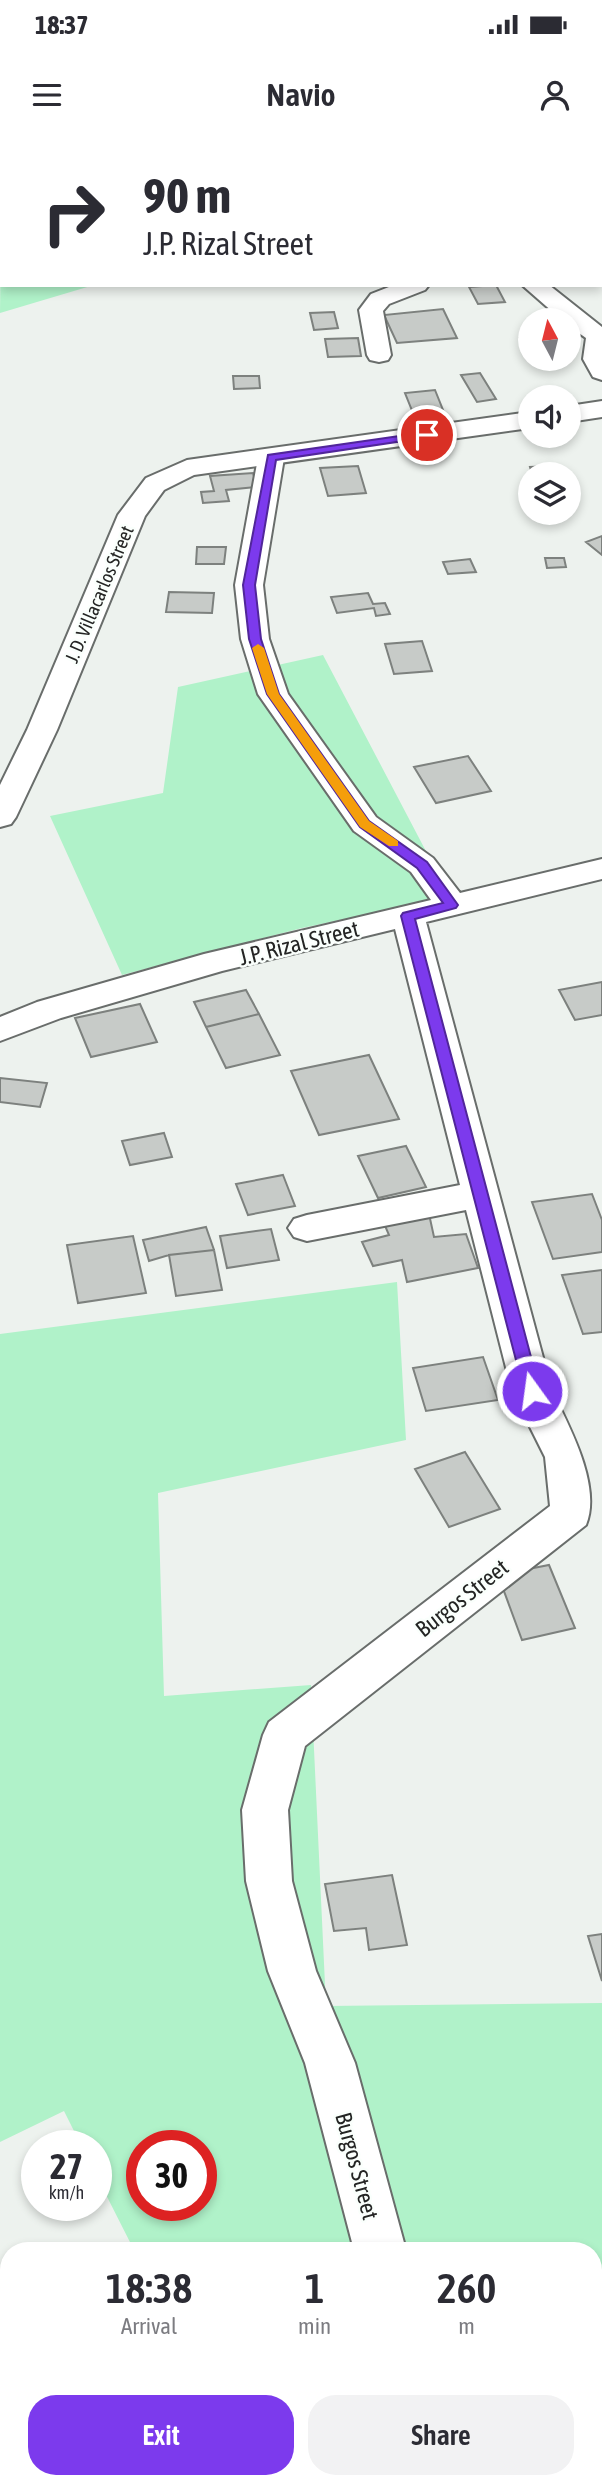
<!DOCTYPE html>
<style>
:root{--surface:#fff;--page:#f2f2f3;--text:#2b2b33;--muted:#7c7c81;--accent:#7c3aed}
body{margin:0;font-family:"Asap Condensed",sans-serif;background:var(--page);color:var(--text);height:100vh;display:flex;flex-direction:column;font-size:26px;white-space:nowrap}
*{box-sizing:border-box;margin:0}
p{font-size:23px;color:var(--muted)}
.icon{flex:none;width:38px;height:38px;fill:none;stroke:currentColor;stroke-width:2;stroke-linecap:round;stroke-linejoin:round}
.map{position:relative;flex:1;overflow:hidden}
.sheet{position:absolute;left:0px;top:2102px;width:602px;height:247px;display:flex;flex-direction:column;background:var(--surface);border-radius:28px 28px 0 0;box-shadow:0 4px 10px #0003}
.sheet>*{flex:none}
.guide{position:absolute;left:0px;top:0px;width:602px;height:147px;box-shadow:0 4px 10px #0003;background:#fff;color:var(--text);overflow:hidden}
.needle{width:46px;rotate:353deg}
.fabs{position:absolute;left:518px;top:168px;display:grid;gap:14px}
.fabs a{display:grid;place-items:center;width:63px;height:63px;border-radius:50%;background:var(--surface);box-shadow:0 4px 10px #0003;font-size:35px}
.speed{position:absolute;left:21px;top:1990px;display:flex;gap:14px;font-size:35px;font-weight:700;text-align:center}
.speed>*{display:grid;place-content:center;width:91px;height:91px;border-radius:50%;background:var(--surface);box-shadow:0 4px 10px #0003;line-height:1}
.speed small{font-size:18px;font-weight:400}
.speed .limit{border:10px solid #d22;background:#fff;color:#111}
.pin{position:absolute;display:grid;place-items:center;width:60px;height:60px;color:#fff;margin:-30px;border:4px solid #fff;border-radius:50%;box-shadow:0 2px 7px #0007}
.me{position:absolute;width:77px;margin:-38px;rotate:346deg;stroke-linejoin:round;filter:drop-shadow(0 0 5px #0008)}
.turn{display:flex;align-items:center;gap:24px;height:147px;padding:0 28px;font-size:32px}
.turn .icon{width:91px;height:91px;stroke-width:2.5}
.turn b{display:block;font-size:49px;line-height:60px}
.eta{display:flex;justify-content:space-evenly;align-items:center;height:119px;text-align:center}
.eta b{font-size:42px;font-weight:600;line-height:49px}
.button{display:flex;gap:14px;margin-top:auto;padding:14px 28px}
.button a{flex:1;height:80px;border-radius:28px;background:var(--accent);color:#fff;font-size:28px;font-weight:600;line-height:80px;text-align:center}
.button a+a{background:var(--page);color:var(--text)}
.status{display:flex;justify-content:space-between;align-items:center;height:49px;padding:0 35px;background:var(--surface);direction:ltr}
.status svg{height:19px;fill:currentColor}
header{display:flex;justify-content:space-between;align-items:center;height:91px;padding:0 28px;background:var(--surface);font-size:32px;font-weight:600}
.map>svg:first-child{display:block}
.green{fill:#b0f2c9;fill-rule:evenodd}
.water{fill:#59a77b}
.building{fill:#c7cbc8;stroke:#7d817e;stroke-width:2}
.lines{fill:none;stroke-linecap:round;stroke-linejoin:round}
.street-casing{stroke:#696d6b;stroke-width:4}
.secondary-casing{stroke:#696d6b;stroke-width:4}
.street{fill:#fff;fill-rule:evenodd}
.secondary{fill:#fff;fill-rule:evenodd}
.route{fill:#7c3aed;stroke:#51269a;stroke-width:2}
.slow{fill:#f59e0b}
.labels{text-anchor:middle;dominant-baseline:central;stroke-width:5;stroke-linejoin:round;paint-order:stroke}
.far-street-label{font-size:19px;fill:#242524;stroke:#fafffc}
.street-label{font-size:23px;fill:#242524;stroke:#fafffc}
</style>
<div class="status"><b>18:37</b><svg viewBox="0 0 49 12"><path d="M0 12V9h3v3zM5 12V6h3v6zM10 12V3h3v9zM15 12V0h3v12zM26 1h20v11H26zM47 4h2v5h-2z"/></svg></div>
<header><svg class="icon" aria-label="menu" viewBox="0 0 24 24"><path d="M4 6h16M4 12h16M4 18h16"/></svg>Navio<svg class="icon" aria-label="person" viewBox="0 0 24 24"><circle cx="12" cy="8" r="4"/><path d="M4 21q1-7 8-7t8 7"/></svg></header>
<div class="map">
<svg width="602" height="2348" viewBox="0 0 602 2348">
<rect width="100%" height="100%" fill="#edf2ee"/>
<path class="green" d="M2,7V145H94L0,173Z
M323,515L450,757L302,788L122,835L50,676L163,653L178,547Z
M397,1142L406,1300L158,1353L164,1556L311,1545L326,1866L602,1863V2169L593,2173V2110H134L96,2035V2006L81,2005L64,1971L0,2002V1194ZM142,2006H201V2065H142Z"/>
<path class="water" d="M106,0H602V12L600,2Z"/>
<path class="building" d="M496,145L505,162L478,164L469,147Z
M443,169L457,198L397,203L384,175Z
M334,172L338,188L314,190L310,173Z
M530,197V217L520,198Z
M358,198L361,216L328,217L325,199Z
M480,233L496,259L477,262L461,235Z
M233,236H259L260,248L234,249Z
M435,250L443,270L413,273L405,253Z
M358,326L366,353L328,356L320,328Z
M555,326L557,334H532L530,327Z
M253,333L257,347L226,350L229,361L203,363L201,352L214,351L210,336Z
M602,396V415L586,402Z
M197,407H226L224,424H196Z
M545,418H564L566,427L547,428Z
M470,419L476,432L448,434L443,422Z
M169,452L214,453L212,473L166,472Z
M368,453L373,464L385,463L390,474L376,476L374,468L337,473L331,457Z
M422,501L432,531L394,534L385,504Z
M468,616L491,651L436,663L414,627Z
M602,842V875L575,880L559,850Z
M246,850L259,874L206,887L194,862Z
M140,864L157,902L91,917L75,878Z
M259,874L280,915L226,928L206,887Z
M369,915L399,979L319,995L291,931Z
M0,938L47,943L40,967L0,962Z
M164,993L172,1017L130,1025L122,1001Z
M406,1006L426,1047L378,1058L358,1016Z
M283,1035L295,1066L248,1075L236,1044Z
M592,1054L602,1080V1112L553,1119L532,1062Z
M429,1074L434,1097L466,1094L478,1128L407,1142L402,1120L373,1126L362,1102L389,1095L383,1081Z
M206,1087L214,1110L169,1115L149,1121L143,1100Z
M271,1089L279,1120L227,1128L220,1096Z
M133,1096L146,1153L78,1163L67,1105Z
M214,1110L222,1150L176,1156L169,1115Z
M602,1130V1192L583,1194L562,1135Z
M483,1217L498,1260L426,1271L413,1228Z
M465,1312L500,1369L449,1387L415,1329Z
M549,1425L575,1488L522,1500L498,1435Z
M392,1735L407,1805L369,1810L366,1788L334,1791L325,1744Z
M602,1794V1841L588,1796Z"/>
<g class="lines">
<defs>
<path id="street" d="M394,145H429L425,150L389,164L383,171L391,215L388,220L379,222L370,220L367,215L359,170L371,154Z
M522,145H549L602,187V240L593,237L583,219L586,198L569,186V180H562Z
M271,310L280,312L284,318L263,445L269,499L288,554L376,677L433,718L460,753L602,719V739L426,782L552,1251C569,1286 602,1346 586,1385L305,1606L288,1670L292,1741L316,1831L355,1923L406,2110H354L305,1923L268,1831L246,1741L242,1670L263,1595L269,1582L550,1366L545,1317L512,1251L466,1070L307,1101L294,1097L288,1088L294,1079L307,1075L460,1045L395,789L222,831L61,878L0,901V877L37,862L204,814L431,760L411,732L354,691L258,554L241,499L235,445L258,318L262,312Z
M602,2225V2279L593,2282V2228Z
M339,2340H412L408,2348H335Z
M417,2340H472L475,2348H419Z"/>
<path id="secondary" d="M602,261V277L569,282V266Z
M530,272V288L194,335L164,350L145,376L57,590L16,677L11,684L0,687V645L27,590L118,375L146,338L187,320Z"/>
</defs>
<use href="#street" class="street-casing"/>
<use href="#secondary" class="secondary-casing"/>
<use href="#street" class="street"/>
<use href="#secondary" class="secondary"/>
</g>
<path class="route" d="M427,292L432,295L430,297L276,320L255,445L261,499L279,554L369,681L427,722L458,765L456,768L415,779L540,1251L532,1257L524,1251L401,776L403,773L443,763L417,728L360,687L267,554L249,499L243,445L268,315Z"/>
<path class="slow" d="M258,504L264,508L279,554L369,681L398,701V706H389L360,687L267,554L252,508Z"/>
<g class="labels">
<g class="far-street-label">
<text transform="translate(99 454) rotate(-67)">J. D. Villacarlos Street</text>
</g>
<g class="street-label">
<text transform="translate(299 803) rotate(-14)">J.P. Rizal Street</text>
<text transform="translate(462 1458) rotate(-38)">Burgos Street</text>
<text transform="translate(357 2026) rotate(75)">Burgos Street</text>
</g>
</g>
</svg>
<div class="fabs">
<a><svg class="needle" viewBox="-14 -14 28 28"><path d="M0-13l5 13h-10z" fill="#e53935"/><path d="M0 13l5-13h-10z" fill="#7c7c81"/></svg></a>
<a><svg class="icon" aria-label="sound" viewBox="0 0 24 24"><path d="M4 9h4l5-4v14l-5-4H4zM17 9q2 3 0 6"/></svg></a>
<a><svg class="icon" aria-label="layers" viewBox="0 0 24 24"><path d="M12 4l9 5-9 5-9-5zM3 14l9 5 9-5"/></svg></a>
</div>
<div class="speed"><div>27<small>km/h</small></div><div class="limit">30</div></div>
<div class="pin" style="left:427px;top:295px;background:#d93025"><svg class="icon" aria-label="arrive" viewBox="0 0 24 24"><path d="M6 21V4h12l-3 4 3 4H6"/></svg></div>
<svg class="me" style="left:532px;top:1251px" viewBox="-20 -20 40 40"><circle r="17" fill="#7c3aed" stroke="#fff" stroke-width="3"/><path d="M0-11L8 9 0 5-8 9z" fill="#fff"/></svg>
<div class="guide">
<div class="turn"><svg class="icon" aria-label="right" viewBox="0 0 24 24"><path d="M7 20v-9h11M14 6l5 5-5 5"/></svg><div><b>90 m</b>J.P. Rizal Street</div></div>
</div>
<section class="sheet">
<div class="eta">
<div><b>18:38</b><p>Arrival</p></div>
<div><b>1</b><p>min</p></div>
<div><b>260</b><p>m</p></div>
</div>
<div class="button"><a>Exit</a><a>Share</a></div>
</section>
</div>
